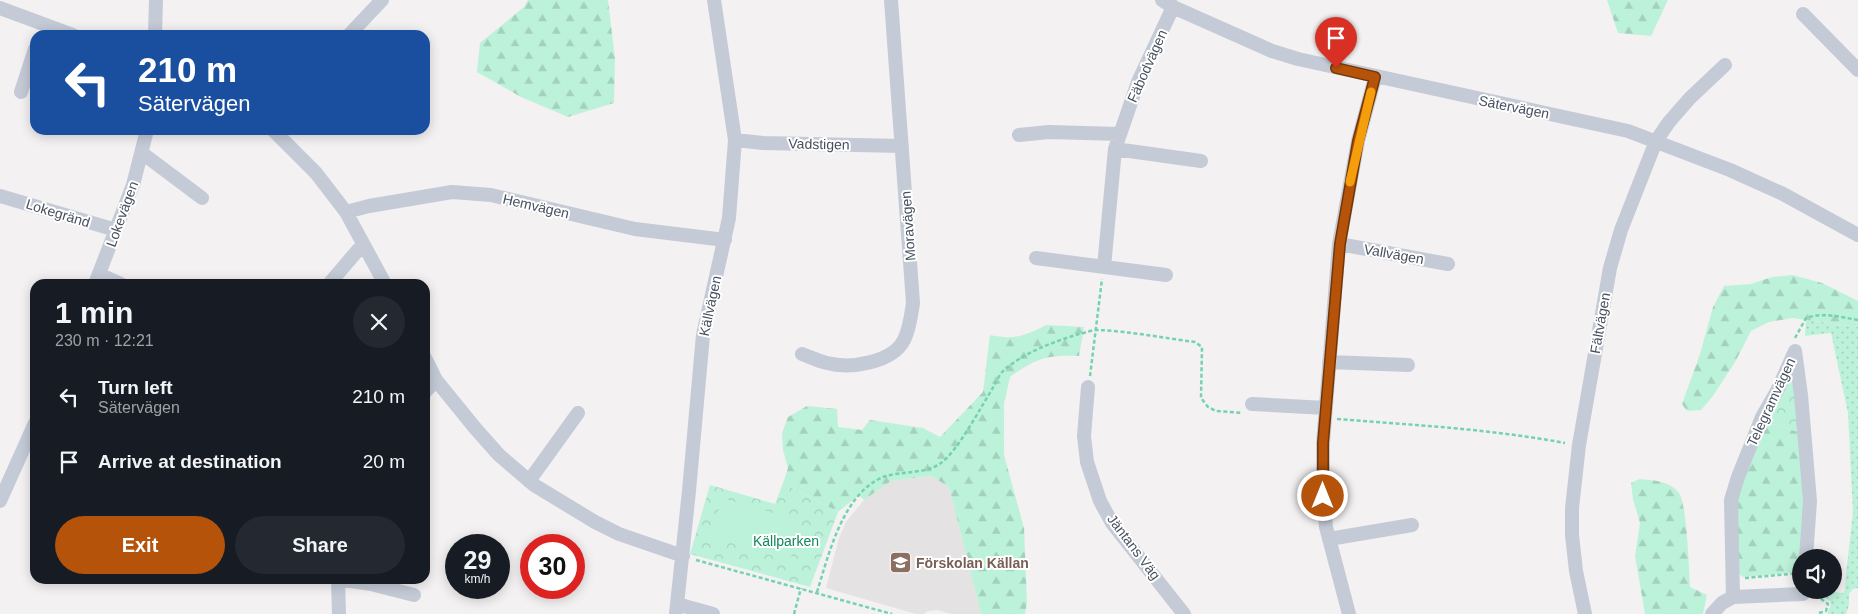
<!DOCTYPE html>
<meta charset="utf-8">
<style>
:root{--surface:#171b24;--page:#242831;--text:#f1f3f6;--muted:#9ea1a6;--accent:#b45309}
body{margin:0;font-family:Arial,sans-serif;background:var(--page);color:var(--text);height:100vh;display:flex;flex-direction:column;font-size:19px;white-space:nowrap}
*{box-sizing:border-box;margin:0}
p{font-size:16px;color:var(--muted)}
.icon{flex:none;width:28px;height:28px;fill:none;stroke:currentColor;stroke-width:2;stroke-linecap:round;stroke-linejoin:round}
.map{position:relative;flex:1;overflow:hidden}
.details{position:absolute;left:30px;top:279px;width:400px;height:305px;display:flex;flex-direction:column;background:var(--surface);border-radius:15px;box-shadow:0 2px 12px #0003}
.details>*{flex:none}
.hud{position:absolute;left:30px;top:30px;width:400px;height:105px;border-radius:15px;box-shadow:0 2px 12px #0003;background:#1a4fa0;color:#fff;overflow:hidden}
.buttons{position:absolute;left:1792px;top:549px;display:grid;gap:10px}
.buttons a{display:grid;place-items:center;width:50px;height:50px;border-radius:50%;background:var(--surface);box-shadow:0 2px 12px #0003;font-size:25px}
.speed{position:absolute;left:445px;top:534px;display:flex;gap:10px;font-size:25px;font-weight:700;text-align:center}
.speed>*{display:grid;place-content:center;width:65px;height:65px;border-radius:50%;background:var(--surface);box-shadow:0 2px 12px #0003;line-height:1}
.speed small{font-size:12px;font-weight:400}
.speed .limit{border:8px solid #d22;background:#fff;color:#111}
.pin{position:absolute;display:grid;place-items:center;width:42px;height:42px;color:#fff;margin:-51px -21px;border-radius:50% 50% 50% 0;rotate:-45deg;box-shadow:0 0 5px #0007}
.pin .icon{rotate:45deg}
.me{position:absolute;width:55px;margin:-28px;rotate:0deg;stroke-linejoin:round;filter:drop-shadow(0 0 4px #0008)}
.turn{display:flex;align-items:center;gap:18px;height:105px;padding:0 25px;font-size:22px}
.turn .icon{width:65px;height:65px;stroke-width:2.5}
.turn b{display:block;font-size:35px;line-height:42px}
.round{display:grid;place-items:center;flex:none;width:52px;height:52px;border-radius:26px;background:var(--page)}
.headline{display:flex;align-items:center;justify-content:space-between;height:85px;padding:0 25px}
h1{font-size:30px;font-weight:600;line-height:38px}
.cta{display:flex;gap:10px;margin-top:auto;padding:10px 25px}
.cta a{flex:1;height:58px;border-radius:30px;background:var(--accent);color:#fff;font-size:20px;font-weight:600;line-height:58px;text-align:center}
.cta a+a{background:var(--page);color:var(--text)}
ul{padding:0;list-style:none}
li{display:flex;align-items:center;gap:15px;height:65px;padding:0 25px}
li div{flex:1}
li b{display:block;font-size:19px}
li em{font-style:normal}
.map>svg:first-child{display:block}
.education{fill:#e4e2e2}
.grass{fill:url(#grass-dots)}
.forest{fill:url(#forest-firs)}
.park{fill:url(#park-crowns)}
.garden{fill:#bdf2da}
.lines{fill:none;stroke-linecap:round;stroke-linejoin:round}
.path{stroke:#73d3b1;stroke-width:2.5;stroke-dasharray:4 2.5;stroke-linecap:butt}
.minor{stroke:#c4cad6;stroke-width:14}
.route-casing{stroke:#753606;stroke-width:12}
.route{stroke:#b45309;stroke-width:9}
.slow{stroke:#f59e0b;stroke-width:9}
.labels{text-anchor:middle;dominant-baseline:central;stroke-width:4;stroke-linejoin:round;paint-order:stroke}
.street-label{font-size:14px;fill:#47505f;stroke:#fff}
.park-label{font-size:14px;fill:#12875d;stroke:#fff}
.education-label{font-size:14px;font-weight:bold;fill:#785e54;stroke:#fff;text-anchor:start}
</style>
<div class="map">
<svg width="1858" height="614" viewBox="0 0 1858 614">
<defs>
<pattern id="grass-dots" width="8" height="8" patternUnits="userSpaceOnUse" patternTransform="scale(1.25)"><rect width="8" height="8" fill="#bdf2da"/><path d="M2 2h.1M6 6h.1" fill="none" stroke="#a4d1be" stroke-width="1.8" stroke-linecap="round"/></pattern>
<pattern id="forest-firs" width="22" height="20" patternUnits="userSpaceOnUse" patternTransform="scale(1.25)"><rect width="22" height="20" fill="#bdf2da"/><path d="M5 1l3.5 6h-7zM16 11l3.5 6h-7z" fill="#a4d1be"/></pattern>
<pattern id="park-crowns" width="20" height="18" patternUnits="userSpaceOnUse" patternTransform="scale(1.25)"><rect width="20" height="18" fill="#bdf2da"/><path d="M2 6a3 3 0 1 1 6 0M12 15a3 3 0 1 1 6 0" fill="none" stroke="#a4d1be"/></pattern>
</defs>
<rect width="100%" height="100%" fill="#f3f1f1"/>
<path class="education" d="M931,476L949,487L981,614H952L937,610L928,611L924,614H916L826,588L839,538L846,522L864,500L891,481Z"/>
<path class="grass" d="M1806,320L1858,327V588L1853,589L1849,594V605L1846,614H1827L1831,605L1830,601L1819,595V591L1844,593L1853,512L1848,413L1831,333L1805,336Z"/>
<path class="forest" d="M528,0H608L615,59L614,103L568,117L521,97L477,72L480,43L524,7Z
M1607,0H1668L1651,36L1618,33Z
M1792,275L1822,283L1858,301V327L1792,318L1769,322L1751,331L1735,362L1713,396L1701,410L1687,411L1682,404L1700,354L1713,307L1724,286L1751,284L1772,277Z
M1046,325L1084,327L1079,356C1046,355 1037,358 1010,377L1004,404V455L1024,528L1027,602L1025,614H981L949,487L931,476L891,481L864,500L859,495L838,512L783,483L788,468L783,450L782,433L788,417L807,406L837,409L838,427L862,430L870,420L923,428L940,437L983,392L990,335C1014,340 1025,336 1046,325Z
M1763,421L1802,433L1804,511L1799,572L1743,577L1738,573L1735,495Z
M1640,479C1653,480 1670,481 1679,493C1687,505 1689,569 1690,587L1707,595L1703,614H1645L1635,556L1640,523L1633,499L1631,483Z"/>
<path class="park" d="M1791,373L1802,433L1763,421Z
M783,483L838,512L810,587L690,554L710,485L775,504Z"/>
<path class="garden" d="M722,498L801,521L790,561L711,537Z"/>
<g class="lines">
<path class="path" d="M1795,338L1806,318C1823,312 1840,317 1858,320
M1090,376L1102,279
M1337,419C1414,425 1490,429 1565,443
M696,560L892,614
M1745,578L1801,573
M817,592C829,554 843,491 886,476C903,471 926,474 941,463C958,451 982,405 994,386C997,380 1000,374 1004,370C1025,352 1053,342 1079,334C1085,333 1091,330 1097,330C1128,331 1164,338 1195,342L1202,347L1201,398L1208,407L1216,411L1242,413
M1815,596L1820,598L1828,604L1826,611L1819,613
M794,614L801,588"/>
<path class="minor" d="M1162,0L1173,7L1272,51L1298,59L1628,131L1730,170L1783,194L1858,235
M0,8L73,35
M1803,14L1858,70
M155,35L156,0
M349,35L382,0
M21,92L35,49
M273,130L316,173L346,212L385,284
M1019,135L1049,132L1119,134
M735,140L763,143L902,146
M1115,149L1201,161
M142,153L202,198
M0,196L116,230
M346,212L369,206L452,192L491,195L635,229L725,240
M1339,244L1448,264
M1036,258L1166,275
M1104,267L1115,149L1138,82L1173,7L1168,0
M99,274L121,284
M95,284L133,185L147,130
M329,284L358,250L364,246
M802,354C810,357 818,361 827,363C850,369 892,363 904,340C910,328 911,315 913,303L891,0
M425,358L436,380L475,428L499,455L534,485L595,522L619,534L683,556
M1329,362L1408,365
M1088,387L1084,436L1087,462L1100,501L1112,523L1184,614
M425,392L436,380
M1252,404L1326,408
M529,481L578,413
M0,501L35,423
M1329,539L1412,525
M338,579L371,584L414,595
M338,579L339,614
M1733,597L1731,500L1738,477L1762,417L1777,391L1795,351L1801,395L1810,501L1806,558
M677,604L713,614
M676,614L689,491L703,335L729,218L735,140L714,0
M1349,614L1326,527L1323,496V443L1339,244L1358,141L1375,77
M1585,614L1576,571L1572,535V508L1579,445L1610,268L1621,230L1656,141L1669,122L1690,98L1725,65
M1712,614L1722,603L1733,597L1803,594V590"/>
</g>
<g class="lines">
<defs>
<path id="route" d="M1323,496V443L1340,244L1358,141L1375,77L1336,68"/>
</defs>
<use href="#route" class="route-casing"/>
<use href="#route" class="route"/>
<path class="slow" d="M1350,182L1371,92"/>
</g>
<defs>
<symbol id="school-square" viewBox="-11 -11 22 22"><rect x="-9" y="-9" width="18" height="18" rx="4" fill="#8d6e63" stroke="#fff"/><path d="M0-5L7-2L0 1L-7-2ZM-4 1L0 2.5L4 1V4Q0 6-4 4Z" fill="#fff"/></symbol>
</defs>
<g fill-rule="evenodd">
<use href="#school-square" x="888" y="550" width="25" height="25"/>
</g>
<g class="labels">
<g class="street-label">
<text transform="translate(1147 66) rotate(-66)">Fäbodvägen</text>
<text transform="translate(1514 107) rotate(11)">Sätervägen</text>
<text transform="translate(819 144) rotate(1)">Vadstigen</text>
<text transform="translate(536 206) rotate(13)">Hemvägen</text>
<text transform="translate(58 213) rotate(17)">Lokegränd</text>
<text transform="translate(122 214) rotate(-70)">Lokevägen</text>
<text transform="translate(908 226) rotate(-94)">Moravägen</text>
<text transform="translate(1394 254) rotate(10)">Vallvägen</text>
<text transform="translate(710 306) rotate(-78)">Källvägen</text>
<text transform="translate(1600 323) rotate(-80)">Fältvägen</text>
<text transform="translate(1771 402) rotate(-65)">Telegramvägen</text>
<text transform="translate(1134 547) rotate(53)">Jäntans Väg</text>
</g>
<g class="park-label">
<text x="786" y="541">Källparken</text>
</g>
<g class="education-label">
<text x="916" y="563">Förskolan Källan</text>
</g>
</g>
</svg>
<div class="buttons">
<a><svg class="icon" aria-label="sound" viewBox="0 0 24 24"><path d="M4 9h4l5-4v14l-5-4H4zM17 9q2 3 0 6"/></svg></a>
</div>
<div class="speed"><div>29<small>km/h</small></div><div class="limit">30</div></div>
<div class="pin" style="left:1336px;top:68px;background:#d93025"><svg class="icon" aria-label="arrive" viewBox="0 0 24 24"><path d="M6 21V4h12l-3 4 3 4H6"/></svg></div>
<svg class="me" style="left:1323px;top:496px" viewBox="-20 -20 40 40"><circle r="17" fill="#b45309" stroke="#fff" stroke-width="3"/><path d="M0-11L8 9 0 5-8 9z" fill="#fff"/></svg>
<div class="hud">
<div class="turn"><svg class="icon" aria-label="left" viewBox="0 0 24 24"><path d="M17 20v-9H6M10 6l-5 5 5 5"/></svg><div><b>210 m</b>Sätervägen</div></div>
</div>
<section class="details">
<div class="headline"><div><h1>1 min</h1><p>230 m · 12:21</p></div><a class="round"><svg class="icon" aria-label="close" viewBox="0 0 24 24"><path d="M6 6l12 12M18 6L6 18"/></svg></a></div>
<ul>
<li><svg class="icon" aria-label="left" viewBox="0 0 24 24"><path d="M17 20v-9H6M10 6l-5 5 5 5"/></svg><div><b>Turn left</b><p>Sätervägen</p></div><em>210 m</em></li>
<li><svg class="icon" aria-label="arrive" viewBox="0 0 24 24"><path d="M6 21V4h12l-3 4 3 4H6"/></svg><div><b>Arrive at destination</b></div><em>20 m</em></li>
</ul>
<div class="cta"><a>Exit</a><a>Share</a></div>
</section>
</div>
